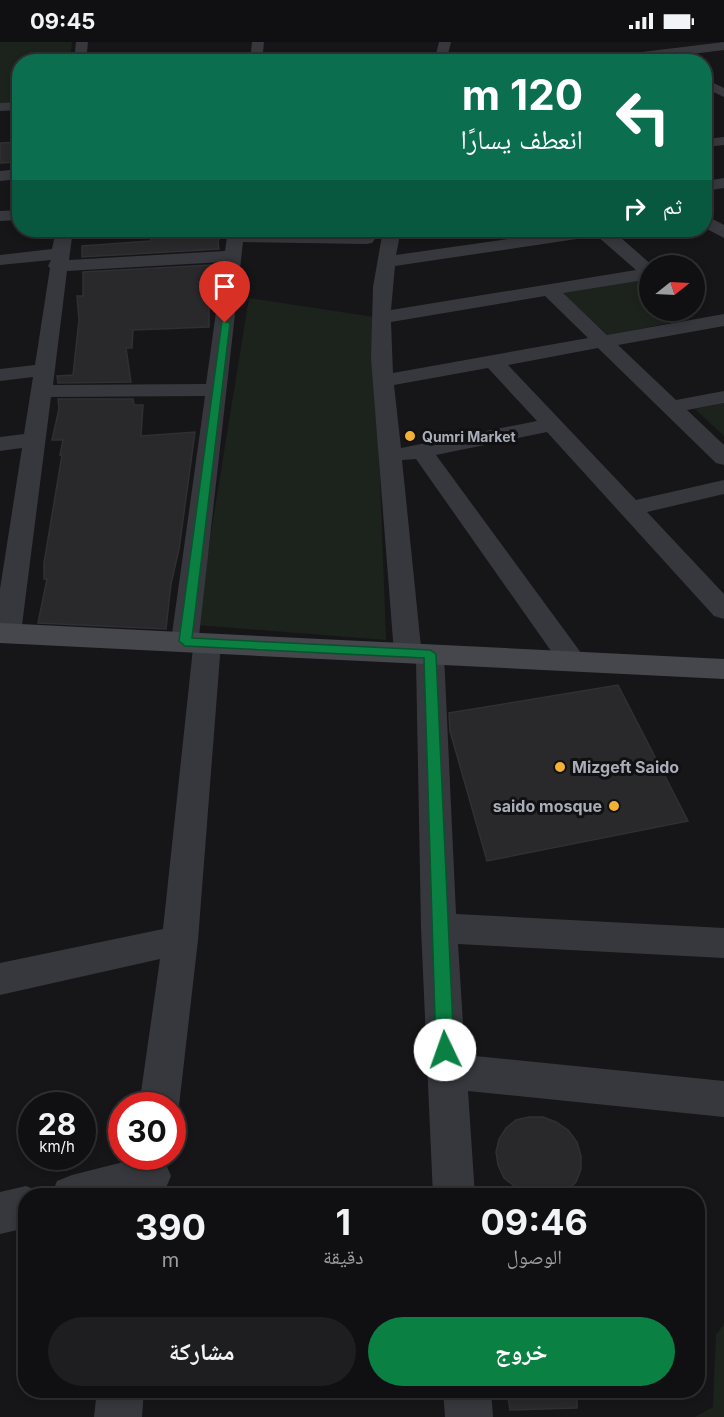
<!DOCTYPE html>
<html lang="ar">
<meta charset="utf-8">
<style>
:root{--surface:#101012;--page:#1e1e20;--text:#f1f3f6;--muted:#9c9d9f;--line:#303032;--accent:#0b8043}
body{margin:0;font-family:Inter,"Noto Naskh Arabic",sans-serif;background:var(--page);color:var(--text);direction:rtl;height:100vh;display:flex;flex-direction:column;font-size:22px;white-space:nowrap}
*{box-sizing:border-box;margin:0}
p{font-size:20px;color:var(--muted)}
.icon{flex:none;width:33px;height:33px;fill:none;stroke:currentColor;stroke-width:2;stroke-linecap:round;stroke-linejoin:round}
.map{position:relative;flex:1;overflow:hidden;direction:ltr}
.panel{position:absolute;left:18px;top:1146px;width:687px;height:210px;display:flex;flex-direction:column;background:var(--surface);border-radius:24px;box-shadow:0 3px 9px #0003,0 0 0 2px var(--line);direction:rtl}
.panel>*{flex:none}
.hud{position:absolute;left:12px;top:12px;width:700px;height:183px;border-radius:24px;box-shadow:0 3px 9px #0003,0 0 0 2px var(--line);direction:rtl;background:#0b6e4f;color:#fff;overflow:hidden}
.needle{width:39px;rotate:72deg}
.controls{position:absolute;left:639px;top:213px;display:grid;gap:12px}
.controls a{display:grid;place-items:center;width:66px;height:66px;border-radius:50%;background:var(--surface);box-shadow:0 3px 9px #0003,0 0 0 2px var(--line);font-size:30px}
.speed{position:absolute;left:18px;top:1050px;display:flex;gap:12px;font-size:30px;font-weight:700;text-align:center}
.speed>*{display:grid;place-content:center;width:78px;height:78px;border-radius:50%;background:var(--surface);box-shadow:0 3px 9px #0003,0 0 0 2px var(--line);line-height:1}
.speed small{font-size:15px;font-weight:400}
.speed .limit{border:9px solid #d22;background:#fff;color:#111}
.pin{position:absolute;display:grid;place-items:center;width:51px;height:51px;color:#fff;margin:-62px -26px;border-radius:50% 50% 50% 0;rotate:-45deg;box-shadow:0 0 6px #0007}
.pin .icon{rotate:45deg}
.me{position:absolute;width:66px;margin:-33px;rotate:357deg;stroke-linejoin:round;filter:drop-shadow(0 0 4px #0008)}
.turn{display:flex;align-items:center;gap:21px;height:126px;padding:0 30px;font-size:27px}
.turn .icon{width:78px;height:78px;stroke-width:2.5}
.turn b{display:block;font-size:42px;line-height:51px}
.then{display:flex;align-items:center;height:57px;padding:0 30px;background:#0003;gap:12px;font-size:22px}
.eta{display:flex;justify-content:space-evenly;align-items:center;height:102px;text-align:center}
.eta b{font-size:36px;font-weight:700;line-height:42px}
.button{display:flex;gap:12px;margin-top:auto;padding:12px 30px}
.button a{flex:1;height:69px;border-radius:36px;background:var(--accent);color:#fff;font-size:24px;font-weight:700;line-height:69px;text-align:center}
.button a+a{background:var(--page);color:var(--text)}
.status{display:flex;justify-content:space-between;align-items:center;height:42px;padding:0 30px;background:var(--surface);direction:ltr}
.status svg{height:16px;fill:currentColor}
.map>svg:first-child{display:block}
.green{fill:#1c231d}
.building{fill:#29292c;stroke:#303034;stroke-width:1.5}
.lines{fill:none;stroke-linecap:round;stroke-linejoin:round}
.street{fill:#37383d;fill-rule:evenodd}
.secondary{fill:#45474d;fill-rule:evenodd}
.route{fill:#0b8043;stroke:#07532c;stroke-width:1.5}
.poi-dot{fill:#f2b134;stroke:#111113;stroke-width:2}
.labels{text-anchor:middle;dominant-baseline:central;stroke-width:6;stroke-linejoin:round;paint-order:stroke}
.far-poi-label{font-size:14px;font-weight:bold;fill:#a8adb8;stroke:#111113;text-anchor:start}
.poi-label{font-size:16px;font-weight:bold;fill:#a8adb8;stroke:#111113;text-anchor:start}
</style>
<div class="status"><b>09:45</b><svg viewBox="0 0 49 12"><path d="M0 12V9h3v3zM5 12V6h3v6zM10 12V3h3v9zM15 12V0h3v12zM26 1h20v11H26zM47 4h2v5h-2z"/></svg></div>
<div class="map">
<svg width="724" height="1375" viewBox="0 0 724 1375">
<rect width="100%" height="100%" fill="#161618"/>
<path class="green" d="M0,0H72L70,19L20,20L19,61H0Z
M640,237L649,244L650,268L680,269L690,277L608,293L562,251Z
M249,256L374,275L386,598L196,583Z
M724,361V394L695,367Z
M724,1282V1375H695L713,1365L716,1293Z"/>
<path class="building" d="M19,100V120L0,121V101Z
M150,188H222L218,200L219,207L82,215V204L151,199Z
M211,223L213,246H209V285L133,288L132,306H126L131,340L58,341L57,334L73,333L79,278L77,254H83V230Z
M58,357H133L134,363H143L141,394L195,390L179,507L171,542L166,587L38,581L47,537H44V521L62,413H60L63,398H52L59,367Z
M618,643L688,779L487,819L450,689L449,671Z
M529,1075H543L556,1080L568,1088L577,1100L581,1114V1127L576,1140L567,1149L558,1154H527L504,1136L498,1123L496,1110L499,1097L506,1086L516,1078Z
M507,1348H577V1366L510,1368Z"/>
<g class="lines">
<path class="street" d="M76,0H88L86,20H74Z
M252,0H264L262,20H250Z
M439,0H451L446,20H434Z
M724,0V8L628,20H587L593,16Z
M705,37L724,46V55L705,46Z
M20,60V68L0,69V61Z
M724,95V103L705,105V97Z
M20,127V137L0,139V129Z
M724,136V146L705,149V139Z
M20,168V178L0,179V169Z
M705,173L724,183V196L705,186Z
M56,188H73L69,218L225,209L228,188H244V190L366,192L372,193L375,197L372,201L366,202L243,200L199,594L207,592L217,595L221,601L198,898L179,1064L172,1077V1064H139L160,917L0,953V921L163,887L193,606L185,608L175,605L171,599L205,354L51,355L21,591L17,597L7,600L0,598V547L22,406L0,409V395L24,392L33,335L0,339V327L35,323L50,226L48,224L51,218L0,223V213L52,207ZM223,220L206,342L53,343L67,229Z
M383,188H401L396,213L572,188H612L653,224H650V237L563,251L607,293L724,272V284L618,303L676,358L724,349V361L687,368L724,403V423L716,421L598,306L508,323L636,458L724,438V452L647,470L724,552V577L714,574L547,390L436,413L587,619L583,626L573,628L563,626L416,417L402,418L421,605L430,603L440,605L444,612L456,872L724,886V916L458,902L465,1013L724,1039V1075L468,1049L475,1154H433L421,886L416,618L408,620L398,618L394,611L371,316L373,245ZM597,194L636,228L391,268L395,224ZM545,254L588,296L393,331L391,280ZM488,326L537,379L401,406L394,343Z
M147,1114L165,1120L171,1134L165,1148L152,1154H51L57,1139L72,1133Z
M26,1144L41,1150L42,1154H26V1186L0,1192V1150Z
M97,1348H144L142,1375H94Z
M443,1348H491L493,1375H445Z"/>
<path class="secondary" d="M0,581L724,617V637L0,601Z"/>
</g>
<path class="route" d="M222,279L230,281L192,596L430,608L436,612L454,1008L451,1013L445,1015L439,1013L436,1008L424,616L185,604L179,599Z"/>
<g class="poi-dot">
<circle cx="410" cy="394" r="6"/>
<circle cx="560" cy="725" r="6"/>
<circle cx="614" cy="764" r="6"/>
</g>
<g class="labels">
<g class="far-poi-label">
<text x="422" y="394">Qumri Market</text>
</g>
<g class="poi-label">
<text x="572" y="725">Mizgeft Saido</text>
<text x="602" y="764" text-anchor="end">saido mosque</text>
</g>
</g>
</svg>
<div class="controls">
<a><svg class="needle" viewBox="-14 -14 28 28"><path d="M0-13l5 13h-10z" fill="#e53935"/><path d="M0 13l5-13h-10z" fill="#9c9d9f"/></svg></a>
</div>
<div class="speed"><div>28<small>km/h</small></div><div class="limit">30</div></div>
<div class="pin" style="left:225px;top:281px;background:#d93025"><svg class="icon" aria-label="arrive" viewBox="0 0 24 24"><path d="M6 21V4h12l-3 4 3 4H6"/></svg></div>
<svg class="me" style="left:445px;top:1008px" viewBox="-20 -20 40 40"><circle r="19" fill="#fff"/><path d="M0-13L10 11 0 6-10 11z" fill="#0b8043"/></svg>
<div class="hud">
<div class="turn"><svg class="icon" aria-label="left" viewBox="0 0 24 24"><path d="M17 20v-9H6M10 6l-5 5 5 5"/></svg><div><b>120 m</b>انعطف يسارًا</div></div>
<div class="then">ثم<svg class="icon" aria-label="right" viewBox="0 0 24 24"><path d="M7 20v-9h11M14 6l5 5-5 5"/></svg></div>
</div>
<section class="panel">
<div class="eta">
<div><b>09:46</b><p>الوصول</p></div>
<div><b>1</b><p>دقيقة</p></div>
<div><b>390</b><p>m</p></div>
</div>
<div class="button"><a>خروج</a><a>مشاركة</a></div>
</section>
</div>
